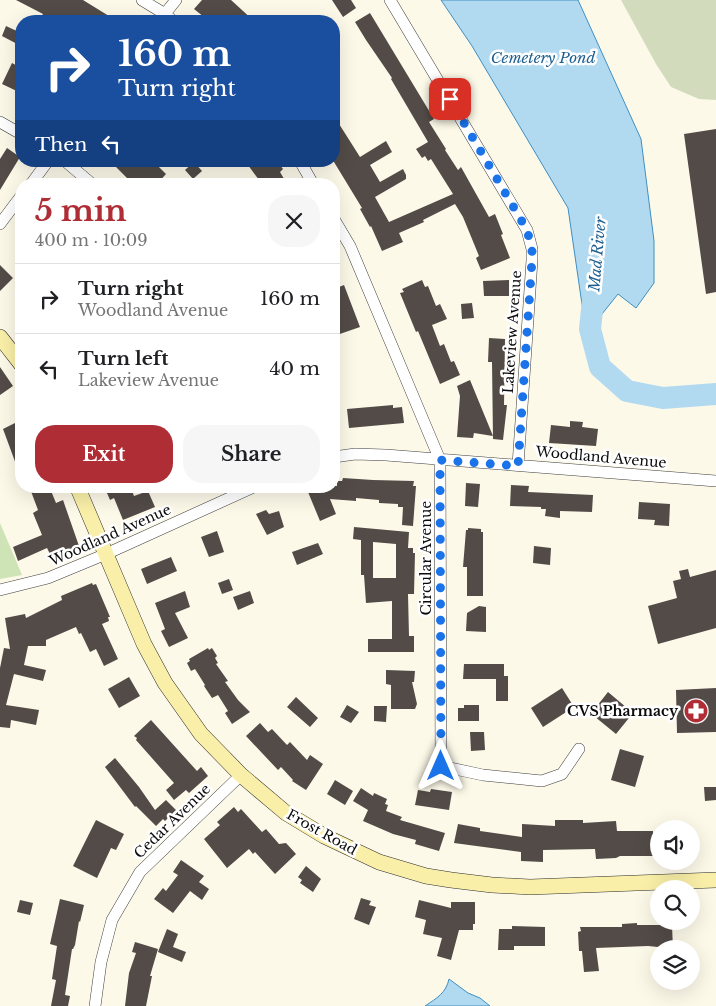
<!DOCTYPE html>
<meta charset="utf-8">
<style>
:root{--surface:#fff;--page:#f6f6f6;--text:#202124;--muted:#757577;--line:#e0e0e0;--accent:#af2d35}
body{margin:0;font-family:"Libre Baskerville",serif;background:var(--page);color:var(--text);height:100vh;display:flex;flex-direction:column;font-size:19px;white-space:nowrap}
*{box-sizing:border-box;margin:0}
p{font-size:16px;color:var(--muted)}
.icon{flex:none;width:28px;height:28px;fill:none;stroke:currentColor;stroke-width:2;stroke-linecap:round;stroke-linejoin:round}
.map{position:relative;flex:1;overflow:hidden}
.sheet{position:absolute;left:15px;top:178px;width:325px;height:315px;display:flex;flex-direction:column;background:var(--surface);border-radius:20px;box-shadow:0 5px 20px #0002}
.sheet>*{flex:none}
.guide{position:absolute;left:15px;top:15px;width:325px;height:152px;border-radius:20px;box-shadow:0 5px 20px #0002;background:#1a4fa0;color:#fff;overflow:hidden}
.controls{position:absolute;left:650px;top:820px;display:grid;gap:10px}
.controls a{display:grid;place-items:center;width:50px;height:50px;border-radius:50%;background:var(--surface);box-shadow:0 5px 20px #0002;font-size:25px}
.pin{position:absolute;display:grid;place-items:center;width:42px;height:42px;color:#fff;margin:-21px;border-radius:10px;box-shadow:0 2px 8px #0006}
.me{position:absolute;width:55px;margin:-28px;rotate:0deg;stroke-linejoin:round;filter:drop-shadow(0 0 4px #0008)}
.turn{display:flex;align-items:center;gap:18px;height:105px;padding:0 20px;font-size:22px}
.turn .icon{width:65px;height:65px;stroke-width:2.5}
.turn b{display:block;font-size:35px;line-height:42px}
.then{display:flex;align-items:center;height:48px;padding:0 20px;background:#0003;gap:10px;font-size:19px}
.round{display:grid;place-items:center;flex:none;width:52px;height:52px;border-radius:20px;background:var(--page)}
.summary{display:flex;align-items:center;justify-content:space-between;height:85px;padding:0 20px}
h1{font-size:30px;font-weight:800;line-height:38px;color:var(--accent)}
.primary-button{display:flex;gap:10px;margin-top:auto;padding:10px 20px}
.primary-button a{flex:1;height:58px;border-radius:20px;background:var(--accent);color:#fff;font-size:20px;font-weight:800;line-height:58px;text-align:center}
.primary-button a+a{background:var(--page);color:var(--text)}
ul{padding:0;list-style:none}
li{display:flex;align-items:center;gap:15px;height:70px;padding:0 20px;border-top:1px solid var(--line)}
li div{flex:1}
li b{display:block;font-size:19px}
li em{font-style:normal}
.map>svg:first-child{display:block}
.green{fill:#cee4b6}
.cemetery{fill:#d2dcbd}
.water{fill:#b1daf1;stroke:#3e8fc2}
.lines{fill:none;stroke-linecap:round;stroke-linejoin:round}
.river{stroke:#b1daf1;stroke-width:22}
.building{fill:#524b47;fill-rule:evenodd}
.street-casing{stroke:#3d3d3d;stroke-width:12}
.secondary-casing{stroke:#2c2c2c;stroke-width:16}
.street{stroke:#fff;stroke-width:11}
.secondary{stroke:#f9efa8;stroke-width:15}
.route{stroke:#1a73e8;stroke-width:9;stroke-dasharray:0 16.2}
.labels{text-anchor:middle;dominant-baseline:central;stroke-width:5;stroke-linejoin:round;paint-order:stroke}
.street-label{font-size:14px;fill:#0a0a0a;stroke:#fff}
.poi-label{font-size:14px;font-weight:bold;fill:#0a0a0a;stroke:#fff;text-anchor:end}
.water-label{font-size:15px;font-style:italic;fill:#1e6091;stroke:#fff}
</style>
<div class="map">
<svg width="716" height="1006" viewBox="0 0 716 1006">
<rect width="100%" height="100%" fill="#fdf9e9"/>
<path class="green" d="M0,523L22,575L0,579Z"/>
<path class="cemetery" d="M621,0H716V100L699,99L671,87L656,64Z"/>
<path class="water" d="M441,0H578L641,139L654,241V283L636,308L618,294L590,329L585,325L568,208L472,46Z
M449,979L468,993L480,998L490,1006H425C437,998 446,993 449,979Z"/>
<g class="lines">
<path class="river" d="M593,300L590,329L600,367L627,391L663,398L716,394"/>
</g>
<path class="building" d="M16,0H83L117,21H39L43,14Z
M202,0H231L254,21H209L194,9Z
M332,0H351L356,8L343,17Z
M370,13L434,119L429,122L446,149L445,150L458,170L461,167L489,217L495,214L503,234L501,235L510,258L481,270L476,258L479,256L463,217L455,204L423,220L424,222L399,233L403,242L382,251L371,226L370,227L360,209L362,208L334,162V116L360,157L386,141L392,152L370,165L380,182L403,169L406,175V179L375,197L389,222L453,194L431,159L428,161L425,156L422,158L416,149L428,142L391,79L392,78L366,40L355,22Z
M6,26L21,33V46L2,36Z
M12,63L21,68V93L2,84Z
M716,129V292L706,294L684,134Z
M7,148L20,157L0,190V159Z
M110,161H153L166,174L157,184H133Z
M245,161H277L283,169L280,172L287,184H262Z
M194,162L202,171L193,179L185,170Z
M0,265L13,278L0,291Z
M422,280L425,287L428,286L436,306L440,304L447,319L432,325L440,346L444,344L451,362L454,361L460,375L440,384L418,331L416,332L400,293L404,292L402,289Z
M509,280V296H484L483,281Z
M344,285L360,327L334,336V321L338,320L334,309V289Z
M472,303L474,318L462,319L461,304Z
M489,338L505,339L504,405H507L503,440L493,439L492,362H488Z
M0,367L13,386L0,395Z
M470,380L493,436L474,433L473,438L457,437L460,396L457,386Z
M393,405V408L402,407L404,423L349,428L347,409Z
M21,420V475H20L3,429Z
M570,421L583,422L582,427L598,429L596,446L549,443L551,425L570,427Z
M343,478L373,480L414,481L413,486H416L413,526L402,525L403,507H398V504L379,503V500L356,498V501L330,499L336,514L320,521L308,492L321,486H337V481H342Z
M466,483L480,484L478,507L465,506Z
M511,485L529,486L528,492L593,495L592,512L560,511V518L545,516L546,509H541V507L510,506Z
M29,486H49L56,503L63,500L79,546L52,558L47,548L18,561L13,547L42,535L33,513L38,510Z
M104,486H130L134,496L148,491L155,507L123,520L114,498L110,500Z
M639,502L670,504L669,526L654,525L655,520L638,519Z
M266,510L269,514L279,511L284,527L267,535L256,514Z
M354,527L409,532L408,548H413V553H415L414,594H408L409,636H414V652H368V639H392V601L366,603L364,575H361V540L353,539ZM373,542L396,544V578H373Z
M468,528L481,529V532H483V596H467V567H463L466,530H468Z
M217,531L224,552L209,557L201,537Z
M318,543L323,554L297,565L292,552Z
M534,546L551,548L550,565L533,563Z
M171,557L177,571L147,584L141,569Z
M688,569L690,577L716,570V628L658,644L648,606L677,598L673,581L681,579L679,571Z
M229,579L233,590L222,594L218,583Z
M92,583L93,585L96,584L110,617H108L109,621L102,624L118,659L104,666L96,649L90,652L81,633L79,634L76,627L46,640V646H28L24,665L46,670L43,681L14,674L6,705L39,710L36,725L11,720L10,728L0,727V668L4,648L10,649L5,618L25,614L26,618L62,600L61,596Z
M185,591L190,607L175,613L188,638L169,647L161,631L165,629L155,603Z
M250,591L254,603L238,610L233,597Z
M479,606L486,607V632L466,631L467,613Z
M208,648L209,650L212,648L217,656L215,658L218,663L216,664L228,681L225,682L238,700L250,712L232,724L225,713L228,711L218,695L212,698L204,686L205,685L195,669L191,671L187,663L190,661L189,659Z
M464,664H504V676H508V701H496V679H463Z
M386,670L415,671L414,682H412L417,704L415,709H391V685L386,684Z
M129,677L140,696L119,708L108,689Z
M562,688L574,707L543,727L531,708Z
M716,688V732L677,733L676,690Z
M608,692L633,713L616,734L594,716L596,713L593,711Z
M296,697L318,718L310,727L287,707Z
M347,705L359,712L351,723L340,717Z
M464,705H479V721H458V708H464Z
M374,706H387L386,722L374,721Z
M151,720L197,771L201,767L208,776L189,793L186,790L174,800L166,790L174,783L136,740L137,738L134,736Z
M260,723L268,732L272,729L287,745L290,742L307,760L310,755L323,764L306,790L292,781L293,780L281,767L278,770L246,736Z
M470,732H484L485,750L471,751Z
M620,749L644,756L635,787L611,780Z
M115,758L139,787L155,810L166,800L176,810L165,821L163,819L156,826L136,806L135,807L105,767Z
M335,780L353,791L345,805L327,794Z
M704,787H716V800L705,801Z
M361,788L373,796L374,793L387,799L385,804L388,805L386,811L402,817L400,820L445,833L439,851L415,844L416,840L393,834L363,821L368,810L353,801Z
M431,789L452,792L449,810L415,805L418,790L430,792Z
M234,807L238,812L241,809L262,832L266,829L279,844L286,843L296,854L275,874L255,852L253,854L249,849L227,868L204,839L220,825L217,822Z
M96,820L124,834L116,850L111,848L97,878L73,866Z
M555,820H583V823L616,821L617,831H653L654,856H620L616,858L596,859L595,849L543,850V862L521,861V852L454,843L458,824L480,828V831L522,837V824L555,826Z
M181,860L204,876L199,882L209,889L202,900L190,891L173,913L154,899L163,888L166,891L178,875L173,872Z
M306,866L321,879L313,892L300,883L302,880L298,877Z
M361,898L371,901L369,905L376,907L369,925L354,919Z
M60,899L84,905L80,922L79,921L75,945L73,949H72L65,995L70,996L68,1006H51L56,980L52,979L57,946L50,944Z
M20,900L33,903L30,915L17,912Z
M419,900L451,908V902H475V924H473V930H459L451,960L437,956L442,938L423,934L426,920L415,917Z
M637,923V925H672L673,949H658V947L648,946L596,948L599,971L584,972L582,951H579L578,932L581,931L580,927H622V924Z
M512,926L545,927V946H514V950H498L499,929H512Z
M167,929L178,934L173,947L186,952L182,962L158,952Z
M135,942L158,949L150,976H152L146,1006H125L129,973L136,953L132,952Z"/>
<g class="lines">
<defs>
<path id="street" d="M142,0L165,14L173,21
M390,0L527,230L532,249V260L518,465
M159,21L176,0
M0,122L21,134
M65,161L92,184
M300,161L313,184
M31,184L48,161
M334,219L350,246L440,460L441,766L483,775L542,781L562,774L579,749
M0,224L21,196
M334,457L355,454L386,455L716,481
M0,590L48,578L106,554L256,486
M95,1006L101,962L112,920L140,872L241,775"/>
<path id="secondary" d="M0,337L21,364
M77,486L144,644L165,683L201,734L241,775L286,813L324,836L379,862L426,876L451,880L492,885L530,887L716,880"/>
</defs>
<use href="#street" class="street-casing"/>
<use href="#secondary" class="secondary-casing"/>
<use href="#street" class="street"/>
<use href="#secondary" class="secondary"/>
</g>
<g class="lines">
<path class="route" d="M441,766L440,460L518,466L532,260V249L527,230L450,99"/>
</g>
<defs>
<symbol id="pharmacy-disc" viewBox="-11 -11 22 22"><circle r="9.5" fill="#af2d35" stroke="#fff"/><path d="M-2-6h4v4h4v4h-4v4h-4v-4h-4v-4h4Z" fill="#fff"/></symbol>
</defs>
<g fill-rule="evenodd">
<use href="#pharmacy-disc" x="682" y="697" width="28" height="28"/>
</g>
<g class="labels">
<g class="street-label">
<text transform="translate(512 332) rotate(-86)">Lakeview Avenue</text>
<text transform="translate(601 457) rotate(5)">Woodland Avenue</text>
<text transform="translate(110 535) rotate(-24)">Woodland Avenue</text>
<text transform="translate(426 558) rotate(-90)">Circular Avenue</text>
<text transform="translate(172 821) rotate(-44)">Cedar Avenue</text>
<text transform="translate(322 832) rotate(29)">Frost Road</text>
</g>
<g class="poi-label">
<text x="678" y="711">CVS Pharmacy</text>
</g>
<g class="water-label">
<text x="543" y="57">Cemetery Pond</text>
<text transform="translate(597 254) rotate(-85)">Mad River</text>
</g>
</g>
</svg>
<div class="controls">
<a><svg class="icon" aria-label="sound" viewBox="0 0 24 24"><path d="M4 9h4l5-4v14l-5-4H4zM17 9q2 3 0 6"/></svg></a>
<a><svg class="icon" aria-label="search" viewBox="0 0 24 24"><circle cx="10" cy="10" r="6"/><path d="M15 15l6 6"/></svg></a>
<a><svg class="icon" aria-label="layers" viewBox="0 0 24 24"><path d="M12 4l9 5-9 5-9-5zM3 14l9 5 9-5"/></svg></a>
</div>
<div class="pin" style="left:450px;top:99px;background:#d93025"><svg class="icon" aria-label="arrive" viewBox="0 0 24 24"><path d="M6 21V4h12l-3 4 3 4H6"/></svg></div>
<svg class="me" style="left:441px;top:766px" viewBox="-20 -20 40 40"><path d="M0-17L14 15 0 8-14 15z" fill="#1a73e8" stroke="#fff" stroke-width="4"/></svg>
<div class="guide">
<div class="turn"><svg class="icon" aria-label="right" viewBox="0 0 24 24"><path d="M7 20v-9h11M14 6l5 5-5 5"/></svg><div><b>160 m</b>Turn right</div></div>
<div class="then">Then<svg class="icon" aria-label="left" viewBox="0 0 24 24"><path d="M17 20v-9H6M10 6l-5 5 5 5"/></svg></div>
</div>
<section class="sheet">
<div class="summary"><div><h1>5 min</h1><p>400 m · 10:09</p></div><a class="round"><svg class="icon" aria-label="close" viewBox="0 0 24 24"><path d="M6 6l12 12M18 6L6 18"/></svg></a></div>
<ul>
<li><svg class="icon" aria-label="right" viewBox="0 0 24 24"><path d="M7 20v-9h11M14 6l5 5-5 5"/></svg><div><b>Turn right</b><p>Woodland Avenue</p></div><em>160 m</em></li>
<li><svg class="icon" aria-label="left" viewBox="0 0 24 24"><path d="M17 20v-9H6M10 6l-5 5 5 5"/></svg><div><b>Turn left</b><p>Lakeview Avenue</p></div><em>40 m</em></li>
</ul>
<div class="primary-button"><a>Exit</a><a>Share</a></div>
</section>
</div>
